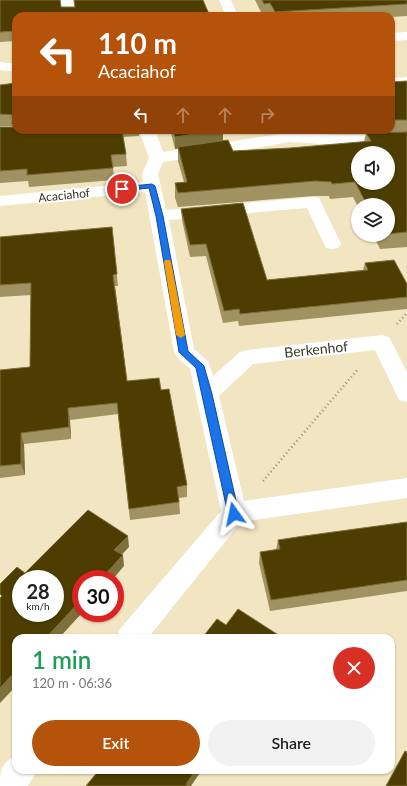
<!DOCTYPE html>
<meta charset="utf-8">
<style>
:root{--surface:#fff;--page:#f2f2f2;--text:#222;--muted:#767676;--accent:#b45309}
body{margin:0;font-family:Lato,sans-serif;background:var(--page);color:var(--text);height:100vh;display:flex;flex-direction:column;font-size:15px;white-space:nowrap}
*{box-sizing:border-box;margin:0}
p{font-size:13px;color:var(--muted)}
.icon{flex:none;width:22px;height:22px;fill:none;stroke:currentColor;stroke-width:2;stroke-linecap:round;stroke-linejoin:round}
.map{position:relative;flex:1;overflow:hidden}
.side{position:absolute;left:12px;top:634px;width:383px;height:140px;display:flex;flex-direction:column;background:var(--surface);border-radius:12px;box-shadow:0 1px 3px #0004}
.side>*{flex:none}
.guide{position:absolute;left:12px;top:12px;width:383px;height:122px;border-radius:12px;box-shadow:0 1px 3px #0004;background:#b45309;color:#fff;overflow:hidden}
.buttons{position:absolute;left:351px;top:146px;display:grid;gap:8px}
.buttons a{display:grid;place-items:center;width:44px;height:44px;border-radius:50%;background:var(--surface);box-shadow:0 1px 3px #0004;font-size:20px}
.speed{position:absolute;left:12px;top:570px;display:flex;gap:8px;font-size:20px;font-weight:700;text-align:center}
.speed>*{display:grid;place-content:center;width:52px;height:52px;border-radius:50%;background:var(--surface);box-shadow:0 1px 3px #0004;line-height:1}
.speed small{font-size:10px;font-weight:400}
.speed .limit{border:6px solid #d22;background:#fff;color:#111}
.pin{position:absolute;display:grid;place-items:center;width:34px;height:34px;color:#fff;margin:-17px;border:2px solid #fff;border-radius:50%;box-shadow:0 1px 4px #0007}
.me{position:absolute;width:44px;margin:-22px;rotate:348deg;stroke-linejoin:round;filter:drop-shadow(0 0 3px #0008)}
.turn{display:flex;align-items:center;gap:14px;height:84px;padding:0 20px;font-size:18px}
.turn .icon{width:52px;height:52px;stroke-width:2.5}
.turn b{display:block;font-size:28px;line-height:34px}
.lanes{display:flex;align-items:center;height:38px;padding:0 20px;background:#0003;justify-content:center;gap:20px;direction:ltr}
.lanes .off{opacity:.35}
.round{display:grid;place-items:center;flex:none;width:42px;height:42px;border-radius:21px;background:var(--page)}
.overview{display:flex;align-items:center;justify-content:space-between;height:68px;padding:0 20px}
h1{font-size:24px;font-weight:600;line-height:30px;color:#1e9e55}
.cta{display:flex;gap:8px;margin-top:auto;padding:8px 20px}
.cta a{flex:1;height:46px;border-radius:24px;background:var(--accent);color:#fff;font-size:16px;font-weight:600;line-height:46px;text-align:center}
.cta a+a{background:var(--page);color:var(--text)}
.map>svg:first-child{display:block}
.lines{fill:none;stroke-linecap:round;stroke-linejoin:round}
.path{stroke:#958c74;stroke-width:2.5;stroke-dasharray:1 3;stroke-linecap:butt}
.minor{fill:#fff;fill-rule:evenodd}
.wall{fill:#a09261}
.shaded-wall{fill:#7e703a}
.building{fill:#4d3d00;stroke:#7e703a;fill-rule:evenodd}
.route{fill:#1a73e8;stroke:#114b97}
.slow{fill:#f59e0b}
.labels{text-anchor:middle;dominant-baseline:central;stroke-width:4;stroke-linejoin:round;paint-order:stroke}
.far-street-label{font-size:12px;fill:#3a3527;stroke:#fff}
.street-label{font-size:14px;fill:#3a3527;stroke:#fff}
</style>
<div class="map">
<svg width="407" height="786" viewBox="0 0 407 786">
<rect width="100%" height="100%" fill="#f2e6c2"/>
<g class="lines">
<path class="path" d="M397,324L407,313
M263,481L358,369"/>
<path class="minor" d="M61,0H73L75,16H63Z
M219,0H231L238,16H226Z
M407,32V40L391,41V33Z
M0,62L16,64V72L0,70Z
M407,77V85L391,86V78Z
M139,130H155L163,152L280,134L278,130H294L295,133L343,135H407V145H343L289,142L241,151L163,162L158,174L166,210L313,197L319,198L341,244L338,248L332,249L326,248L307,208L169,220L194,349L208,361L213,376L240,352L247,350L382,335L389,337L407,372V402L399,400L375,350L253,364L219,396L244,501L407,478V498L241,522L148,638H116L120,629L221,511L190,369L177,357L174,352L145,192L0,206V196L143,182L142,174L149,158Z
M16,756V770H37L28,786H0C0,771 1,762 16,756Z"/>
</g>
<path class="wall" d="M0,0L61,7L209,14V16H16V41L0,42Z
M255,0H407V16L391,17V16H263Z
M407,81V247L380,249L373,235H388V205H358V207L353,197L330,199L329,196H313L178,207L175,198V183L184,182L178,161V148L175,149L171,133L158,134L156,130H223V141L233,151L290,148L364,142L366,134H356L354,130H391V82Z
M16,83V126H0V85Z
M0,127L16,130H139V136L123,137L126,154L127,166L113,167L114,180L29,187L28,181L0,183Z
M181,209L267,280L363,270L365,263L407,284V309L239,326L238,321L223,323L206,256L190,257L182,220Z
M112,227L118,286H115L127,381L161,390L187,485V497L179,498L180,514L130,520L118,414L70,420L71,439L24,444L25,475L0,478V370L30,367L31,295L0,297V237Z
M407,522V591L270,611L259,563L260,552L276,550L278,540Z"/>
<path class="shaded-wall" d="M219,130H223V141L175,149V137Z
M68,408L70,420L71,439L69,427Z
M21,433L24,444L25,475L21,464Z
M128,536L129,547L116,561L114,550Z
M123,555L124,566L113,579H101Z
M81,600V613H82L59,638H46Z
M16,671V686L0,703V688Z
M196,770H202L191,786H186V784Z"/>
<path class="building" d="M0,0H60L61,7H75L74,0H203L209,14L198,15L199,16H172V15L156,16H16V31L0,32Z
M262,0H407V4L275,12L270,3L264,4Z
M407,81V120H391V82Z
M16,83V117L14,115L0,114V85Z
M0,127H16V130H122L126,154L111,155L113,168L27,175V169L0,171Z
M173,130H219L175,137Z
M407,132V232L388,234V205H367L355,182L332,184L331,182L315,181L178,193L175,183L187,182L178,147L228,140L233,151L290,148L371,141L366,133ZM358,153H388V183H358Z
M243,203L267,280L368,270L365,263L394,260L407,284V297L240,314L239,309L224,311L206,244L190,245L181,209Z
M112,227L117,274L113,275L127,381L159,378L161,390L169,389L187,485L177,487L179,502L129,509L117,403L68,408L69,427L21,433V464L0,466V370L30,367L31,283L0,285V237Z
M88,510L128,536L114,550L123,555L101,579H81V600L46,638H16V671L0,688V598L2,596L0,594V584L17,567L25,573ZM21,579H55V613H21Z
M407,522V580L271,600L260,552L280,549L278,540L304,536Z
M238,609L283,638H202L217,619L226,625Z
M405,751L407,752V786H386Z
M99,770H196L186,784L188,786H86Z"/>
<path class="route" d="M152,184L155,186L163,216L188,351L204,366L212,394L239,514L237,517L234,518L230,517L228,514L196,368L179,352L156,216L149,188L122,191L118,189L122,187Z"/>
<path class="slow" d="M165,260H170L171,262L185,335L181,338L176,335L164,262Z"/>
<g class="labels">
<g class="far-street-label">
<text transform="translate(64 195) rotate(-6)">Acaciahof</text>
</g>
<g class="street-label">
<text transform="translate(316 349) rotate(-6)">Berkenhof</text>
</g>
</g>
</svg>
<div class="buttons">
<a><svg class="icon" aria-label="sound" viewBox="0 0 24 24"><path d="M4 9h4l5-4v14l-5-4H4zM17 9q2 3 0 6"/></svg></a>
<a><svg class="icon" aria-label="layers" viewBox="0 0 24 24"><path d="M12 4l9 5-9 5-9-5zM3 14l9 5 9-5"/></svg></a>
</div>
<div class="speed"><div>28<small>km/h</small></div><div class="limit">30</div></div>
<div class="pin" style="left:122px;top:189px;background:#d93025"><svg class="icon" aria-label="arrive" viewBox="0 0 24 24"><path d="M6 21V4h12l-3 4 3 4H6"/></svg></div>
<svg class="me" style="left:234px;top:514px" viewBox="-20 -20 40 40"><path d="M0-17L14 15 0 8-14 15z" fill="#1a73e8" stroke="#fff" stroke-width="4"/></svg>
<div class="guide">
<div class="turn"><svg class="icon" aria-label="left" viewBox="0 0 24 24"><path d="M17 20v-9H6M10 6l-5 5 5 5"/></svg><div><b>110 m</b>Acaciahof</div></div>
<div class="lanes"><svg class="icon" aria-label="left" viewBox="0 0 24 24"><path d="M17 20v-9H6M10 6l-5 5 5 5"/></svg><svg class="icon off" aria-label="ahead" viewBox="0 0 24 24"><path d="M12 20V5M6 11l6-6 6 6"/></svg><svg class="icon off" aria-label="ahead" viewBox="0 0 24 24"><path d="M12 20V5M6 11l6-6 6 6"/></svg><svg class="icon off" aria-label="right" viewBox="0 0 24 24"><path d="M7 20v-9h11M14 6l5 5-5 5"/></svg></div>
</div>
<section class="side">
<div class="overview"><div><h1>1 min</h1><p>120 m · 06:36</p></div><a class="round" style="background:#d93025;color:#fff"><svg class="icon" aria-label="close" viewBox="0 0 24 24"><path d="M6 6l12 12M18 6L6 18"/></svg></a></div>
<div class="cta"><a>Exit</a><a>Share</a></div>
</section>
</div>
